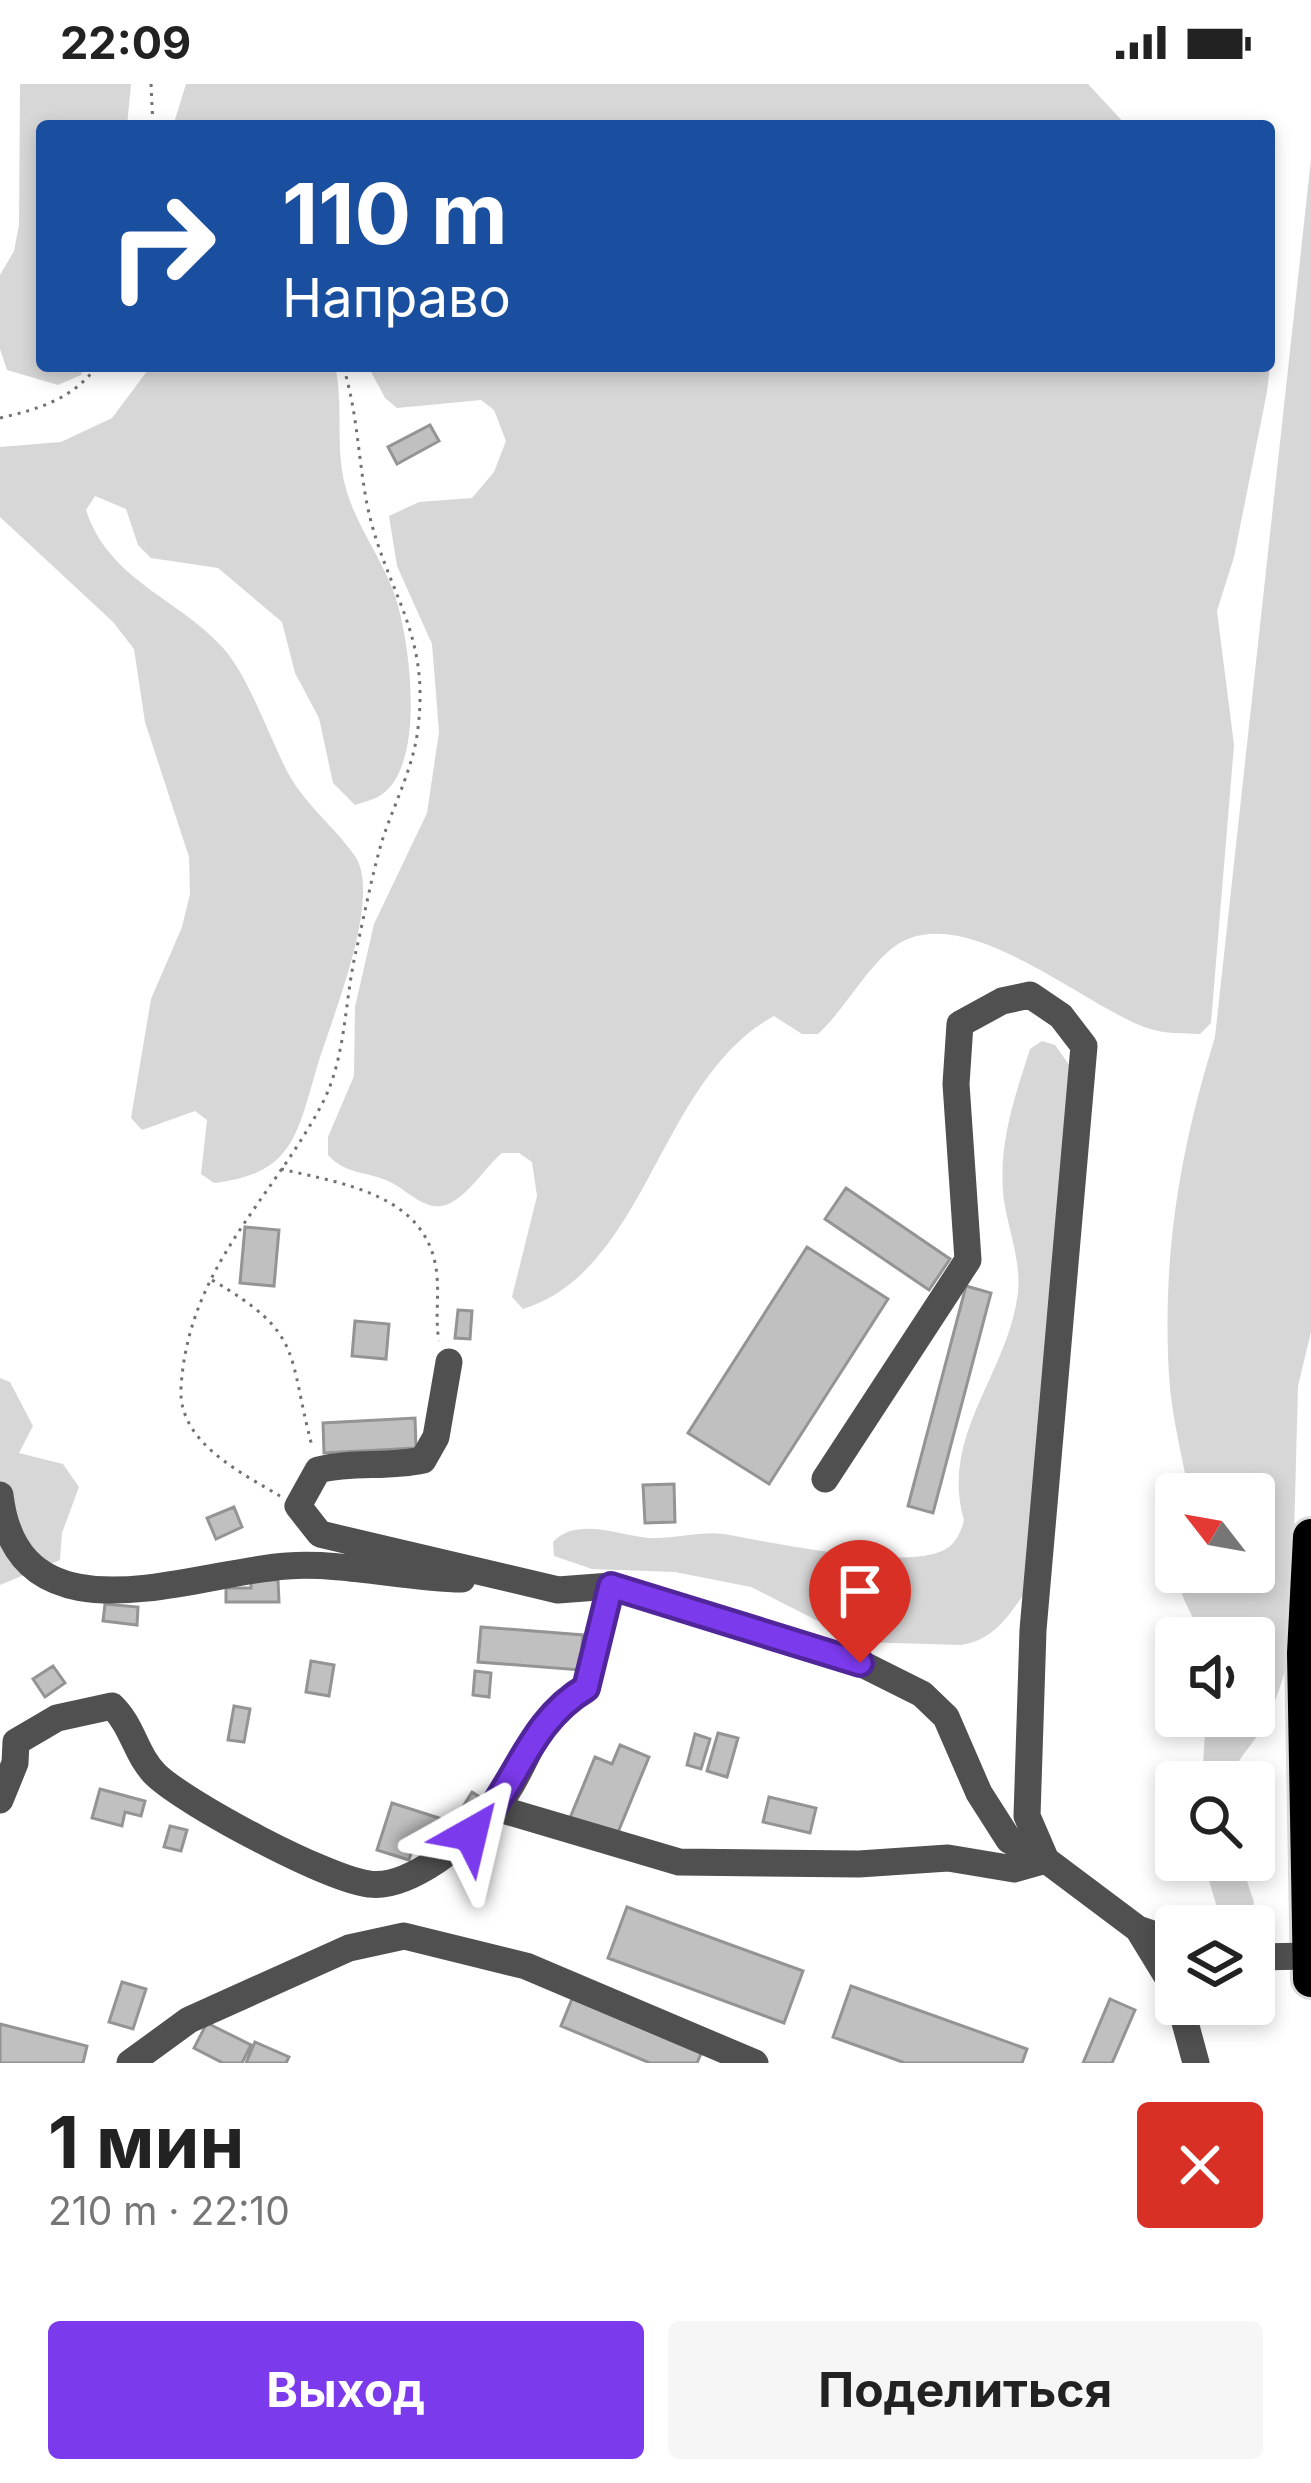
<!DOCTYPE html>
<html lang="ru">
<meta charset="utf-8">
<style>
:root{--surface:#fff;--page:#f6f6f6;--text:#222;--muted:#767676;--accent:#7c3aed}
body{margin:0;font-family:Inter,sans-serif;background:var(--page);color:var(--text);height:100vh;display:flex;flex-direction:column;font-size:45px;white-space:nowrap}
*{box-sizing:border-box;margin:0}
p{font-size:39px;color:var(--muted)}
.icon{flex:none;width:66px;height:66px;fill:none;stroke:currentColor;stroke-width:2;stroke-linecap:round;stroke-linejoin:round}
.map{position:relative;height:1979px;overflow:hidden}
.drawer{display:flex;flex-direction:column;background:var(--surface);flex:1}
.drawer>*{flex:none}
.banner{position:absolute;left:36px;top:36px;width:1239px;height:252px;border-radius:12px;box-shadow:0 6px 18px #0003;background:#1a4fa0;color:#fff;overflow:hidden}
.needle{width:78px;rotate:301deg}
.fabs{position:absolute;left:1155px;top:1389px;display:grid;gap:24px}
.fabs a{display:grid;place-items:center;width:120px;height:120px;border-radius:12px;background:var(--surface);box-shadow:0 6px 18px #0003;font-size:60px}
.pin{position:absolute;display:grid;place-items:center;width:102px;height:102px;color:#fff;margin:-123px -51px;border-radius:50% 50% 50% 0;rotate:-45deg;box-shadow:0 0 12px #0007}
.pin .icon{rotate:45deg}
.me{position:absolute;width:132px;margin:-66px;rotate:37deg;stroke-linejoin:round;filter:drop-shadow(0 0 9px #0008)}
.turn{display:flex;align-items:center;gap:42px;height:252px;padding:0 48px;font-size:54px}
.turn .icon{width:156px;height:156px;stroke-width:2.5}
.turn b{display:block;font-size:84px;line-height:102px}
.round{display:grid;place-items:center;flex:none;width:126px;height:126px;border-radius:12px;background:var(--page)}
.headline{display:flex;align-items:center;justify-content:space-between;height:204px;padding:0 48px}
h1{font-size:72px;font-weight:700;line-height:90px}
.primary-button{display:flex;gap:24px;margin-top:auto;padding:24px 48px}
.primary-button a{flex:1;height:138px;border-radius:12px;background:var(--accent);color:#fff;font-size:48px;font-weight:700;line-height:138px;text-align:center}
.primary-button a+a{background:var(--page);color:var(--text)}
.status{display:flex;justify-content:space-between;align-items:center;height:84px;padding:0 60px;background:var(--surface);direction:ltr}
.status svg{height:33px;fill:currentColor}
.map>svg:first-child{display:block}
.green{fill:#d7d7d7}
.building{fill:#c0c0c0;stroke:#949494;stroke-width:3}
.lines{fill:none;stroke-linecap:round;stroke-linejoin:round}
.highway-casing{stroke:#dbdbdb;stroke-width:42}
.path{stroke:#727272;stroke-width:3;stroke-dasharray:3 6;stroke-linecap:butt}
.minor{stroke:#505050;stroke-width:27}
.highway{stroke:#000;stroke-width:36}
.route-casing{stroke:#51269a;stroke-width:30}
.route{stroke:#7c3aed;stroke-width:21}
</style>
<div class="status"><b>22:09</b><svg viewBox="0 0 49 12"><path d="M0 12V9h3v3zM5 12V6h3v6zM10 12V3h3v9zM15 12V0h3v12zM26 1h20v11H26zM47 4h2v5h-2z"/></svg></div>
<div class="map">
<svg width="1311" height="1979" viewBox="0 0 1311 1979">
<rect width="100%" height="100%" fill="#fff"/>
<path class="green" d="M20,0H131L127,42H42V282H84L81,291L58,301L7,286L0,265V191L14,167L19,141Z
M186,0H1088L1127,42H173Z
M1311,75V1248L1298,1302L1291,1564C1284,1593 1275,1623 1260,1648C1248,1666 1236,1676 1230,1698H1202L1206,1632H1254V1554H1204C1189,1526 1171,1498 1176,1464V1488H1254V1410H1189C1182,1371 1171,1330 1169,1291C1162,1171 1180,1066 1215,953Z
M1269,211L1275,239L1267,308L1234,473L1217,527L1234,661L1211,939L1200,950C1185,949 1168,950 1154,946C1090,930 960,806 890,866C863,889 845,925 818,950H802L774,932C658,995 648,1186 523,1225L512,1213L537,1112L532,1078L519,1069H502C482,1085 458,1131 429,1121C414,1116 402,1103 388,1097C365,1087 345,1090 328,1071V1053L354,992L355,923L374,840L427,729L439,648L432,560L397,482L389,432L419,418L472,414L494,388L506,357L494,326L481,316L397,324L385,314L368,282H1269Z
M151,282H335C344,321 335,362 345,401C354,438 381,473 394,509C410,553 427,681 381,711C374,716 363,718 355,721L333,699L319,634L295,589L282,538L218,484L151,474L138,461L126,425L95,412L86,426C109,497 179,514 224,565C249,594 269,652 287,687C305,721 334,742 355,772C383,813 331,936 317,983C297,1051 293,1090 214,1099L201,1090L207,1036L195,1027L142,1046L131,1034L151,915L182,843L190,810L189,773L145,638L134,565L113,538L0,433V363L61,358L112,334Z
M1042,957L1055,961L1070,982L1024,1510C1007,1534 993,1556 961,1561L859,1558L751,1503L675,1488L592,1485L554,1472L553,1458C577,1432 620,1452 650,1454C674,1455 700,1447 724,1450C770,1458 904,1487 944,1466C956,1460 961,1448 964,1436C939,1351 1009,1289 1018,1208C1021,1178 1009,1147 1004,1117C997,1063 1014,1015 1030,965Z
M0,1294L10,1298L33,1342L19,1369L63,1380L79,1403L62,1449L60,1476L0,1501Z
M1203,1776H1240L1254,1818L1249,1834L1235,1840L1220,1834Z"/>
<path class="building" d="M430,341L439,357L397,380L388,363Z
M846,1104L950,1175L929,1206L825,1135Z
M245,1143L279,1146L274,1202L240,1199Z
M807,1163L888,1215L769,1400L688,1349Z
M966,1202L991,1209L933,1429L908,1422Z
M458,1226L472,1227L470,1255L455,1254Z
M355,1237L389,1240L386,1275L352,1272Z
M415,1334L416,1364L324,1369L323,1339Z
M674,1400L675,1438L645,1439L643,1401Z
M234,1423L242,1443L216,1455L207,1434Z
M251,1496H278L279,1518H226V1504H251Z
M105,1520L138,1523L137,1541L103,1537Z
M481,1543L583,1551L580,1586L478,1578Z
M311,1577L334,1581L329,1612L306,1608Z
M53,1582L65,1599L45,1613L33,1595Z
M475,1587L491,1589L489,1613L473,1611Z
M234,1622L250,1625L244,1658L228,1656Z
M718,1649L738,1654L727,1693L707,1687Z
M695,1650L710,1655L701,1685L687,1681Z
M620,1661L649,1673L616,1753L570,1734L595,1673L612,1680Z
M100,1705L145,1717L141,1732L125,1728L122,1742L92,1734Z
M472,1708L486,1717L470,1742L456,1734Z
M769,1713L816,1724L810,1749L763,1738Z
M392,1719L439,1734L430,1761L415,1756L409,1776L377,1766Z
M170,1742L187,1746L181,1767L164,1763Z
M627,1823L803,1887L784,1939L608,1874Z
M122,1898L146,1905L133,1945L109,1938Z
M851,1902L1027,1965L1022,1979H905L833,1953Z
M574,1910L703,1965L697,1979H650L561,1942Z
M1110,1915L1135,1926L1112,1979H1083Z
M207,1939L251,1961L242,1979H223L194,1964Z
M0,1940L87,1962L83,1979H0Z
M255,1958L289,1973L286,1979H246Z"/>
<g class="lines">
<defs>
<path id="highway" d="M1311,1453L1305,1569L1311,1895"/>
</defs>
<use href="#highway" class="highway-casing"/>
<path class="path" d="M151,0L153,42
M0,334C39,325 73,315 97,282
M281,1085C345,1100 430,1111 437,1192C439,1214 435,1235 439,1257
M212,1196C305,1250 287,1269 312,1362
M280,1412C240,1388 178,1358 181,1304C188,1185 269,1119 321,1022C347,974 344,915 357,863C365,828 372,791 382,757C394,720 414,682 418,644C430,548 387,510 368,425C358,377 358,329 343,282"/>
<path class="minor" d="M449,1278L436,1353L423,1376C387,1384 354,1377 318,1386L298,1422L320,1450L558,1506L611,1502L860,1579L922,1610L946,1633L979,1709L1009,1756L1046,1776L1014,1785L948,1774L859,1780L679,1778L496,1724
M825,1395L968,1176L956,1000L960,940L1002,917L1030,911L1061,932L1084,962L1033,1546L1027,1732L1046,1776L1138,1845L1176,1907
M0,1411C18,1564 193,1488 287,1482C344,1478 405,1494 462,1495
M0,1716L15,1679L16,1658L57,1634L112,1622C133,1642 136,1672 156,1691C188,1721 327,1795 369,1800C409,1806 470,1755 494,1726C532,1680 527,1639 586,1604L611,1502
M1138,1845L1176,1858
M1254,1873L1310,1872
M1180,1920L1196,1979
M130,1979L189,1936L349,1864L404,1852L526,1882L755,1979"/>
<use href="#highway" class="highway"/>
</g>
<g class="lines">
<defs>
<path id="route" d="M471,1750C517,1703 527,1639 586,1604L611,1502L860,1579"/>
</defs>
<use href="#route" class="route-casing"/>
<use href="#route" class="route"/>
</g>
</svg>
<div class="fabs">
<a><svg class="needle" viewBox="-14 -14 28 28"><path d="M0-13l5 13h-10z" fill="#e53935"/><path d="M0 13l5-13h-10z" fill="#767676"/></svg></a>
<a><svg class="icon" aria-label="sound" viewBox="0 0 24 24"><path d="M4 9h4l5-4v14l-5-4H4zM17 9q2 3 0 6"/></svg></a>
<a><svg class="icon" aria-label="search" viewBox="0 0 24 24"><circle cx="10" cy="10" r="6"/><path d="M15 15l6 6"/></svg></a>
<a><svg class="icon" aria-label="layers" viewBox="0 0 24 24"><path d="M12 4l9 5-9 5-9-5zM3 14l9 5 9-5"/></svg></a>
</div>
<div class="pin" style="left:860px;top:1579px;background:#d93025"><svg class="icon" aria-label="arrive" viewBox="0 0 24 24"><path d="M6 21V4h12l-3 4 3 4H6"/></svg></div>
<svg class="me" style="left:471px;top:1750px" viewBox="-20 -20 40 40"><path d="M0-17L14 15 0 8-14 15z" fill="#7c3aed" stroke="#fff" stroke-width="4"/></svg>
<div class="banner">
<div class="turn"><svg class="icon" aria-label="right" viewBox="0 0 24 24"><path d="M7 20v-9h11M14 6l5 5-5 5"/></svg><div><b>110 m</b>Направо</div></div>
</div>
</div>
<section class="drawer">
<div class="headline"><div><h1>1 мин</h1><p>210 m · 22:10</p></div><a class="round" style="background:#d93025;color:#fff"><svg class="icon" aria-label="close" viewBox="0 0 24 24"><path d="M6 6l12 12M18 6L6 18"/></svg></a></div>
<div class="primary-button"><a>Выход</a><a>Поделиться</a></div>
</section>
